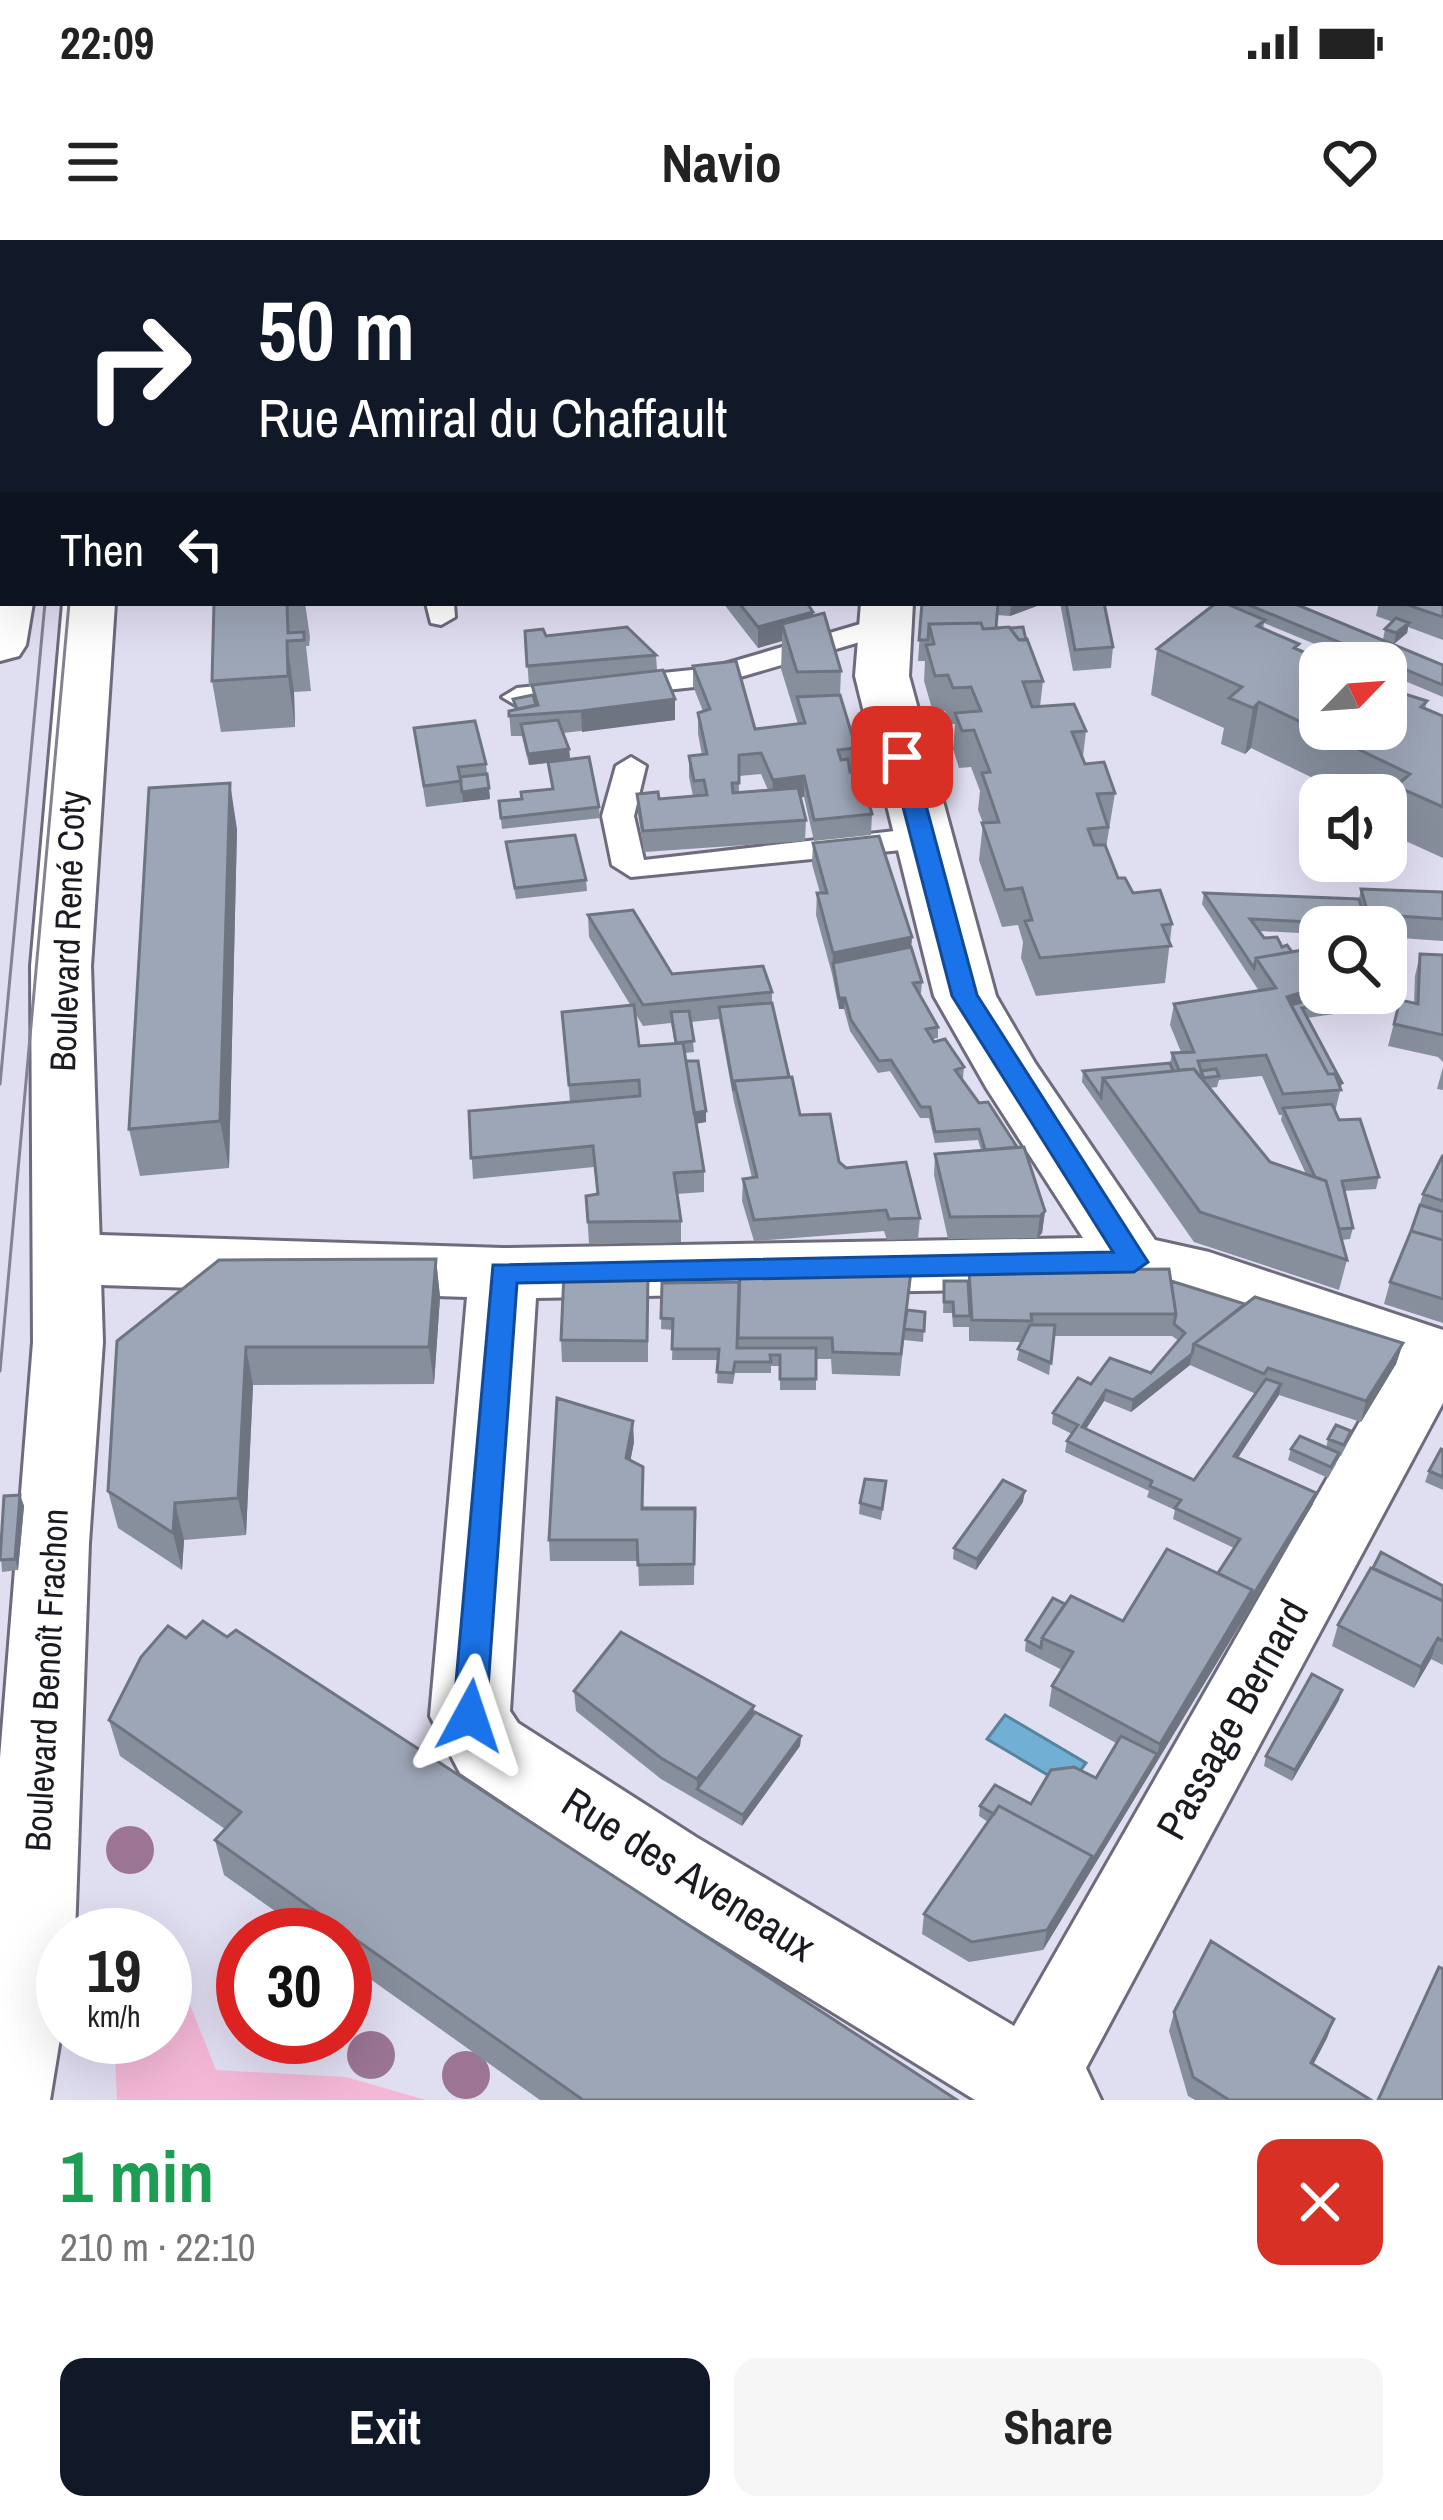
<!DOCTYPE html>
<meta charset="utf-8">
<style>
:root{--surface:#fff;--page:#f6f6f6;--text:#222;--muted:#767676;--accent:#111827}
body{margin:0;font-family:"Archivo Narrow",sans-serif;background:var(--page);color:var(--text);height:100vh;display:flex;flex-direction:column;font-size:45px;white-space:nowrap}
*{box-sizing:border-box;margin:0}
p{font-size:39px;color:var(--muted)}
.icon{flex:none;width:66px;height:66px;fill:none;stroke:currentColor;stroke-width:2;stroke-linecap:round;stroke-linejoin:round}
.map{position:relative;height:1860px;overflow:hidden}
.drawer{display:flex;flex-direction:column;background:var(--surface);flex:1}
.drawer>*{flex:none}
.banner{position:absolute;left:0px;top:0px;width:1443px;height:366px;box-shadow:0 12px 48px #0002;background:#111827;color:#fff;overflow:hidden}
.needle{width:78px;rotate:65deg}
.controls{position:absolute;left:1299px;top:402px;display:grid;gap:24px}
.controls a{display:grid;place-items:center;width:108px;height:108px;border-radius:24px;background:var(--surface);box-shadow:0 12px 48px #0002;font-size:60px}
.speed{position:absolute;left:36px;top:1668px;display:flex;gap:24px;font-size:60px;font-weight:700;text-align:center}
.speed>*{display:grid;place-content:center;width:156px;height:156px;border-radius:50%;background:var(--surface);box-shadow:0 12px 48px #0002;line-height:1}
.speed small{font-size:30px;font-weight:400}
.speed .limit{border:18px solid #d22;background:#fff;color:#111}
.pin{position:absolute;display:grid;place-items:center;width:102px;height:102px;color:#fff;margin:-51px;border-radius:24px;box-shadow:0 6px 18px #0006}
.me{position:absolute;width:132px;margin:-66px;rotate:5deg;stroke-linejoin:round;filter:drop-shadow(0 0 9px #0008)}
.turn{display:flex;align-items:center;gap:42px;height:252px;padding:0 60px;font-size:54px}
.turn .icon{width:156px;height:156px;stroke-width:2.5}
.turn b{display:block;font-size:84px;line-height:102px}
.then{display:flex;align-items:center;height:114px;padding:0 60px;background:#0003;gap:24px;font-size:45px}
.round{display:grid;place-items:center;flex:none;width:126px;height:126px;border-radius:24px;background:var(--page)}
.headline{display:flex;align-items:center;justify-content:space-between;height:204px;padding:0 60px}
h1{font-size:72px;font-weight:700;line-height:90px;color:#1e9e55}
.primary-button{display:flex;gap:24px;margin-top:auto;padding:24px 60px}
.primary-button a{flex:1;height:138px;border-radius:24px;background:var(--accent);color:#fff;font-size:48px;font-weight:700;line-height:138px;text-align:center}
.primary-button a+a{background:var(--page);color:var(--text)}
.status{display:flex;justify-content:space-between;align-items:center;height:84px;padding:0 60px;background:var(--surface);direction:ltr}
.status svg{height:33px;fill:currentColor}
header{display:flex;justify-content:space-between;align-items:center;height:156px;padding:0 60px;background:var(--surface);font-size:54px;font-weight:700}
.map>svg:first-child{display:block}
.green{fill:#f4b8d7}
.water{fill:#71b0d4;stroke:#57839e;stroke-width:3}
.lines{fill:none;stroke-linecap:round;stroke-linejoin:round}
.lane-casing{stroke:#6d6b7c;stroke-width:6}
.street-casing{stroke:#6d6b7c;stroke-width:6}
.primary-casing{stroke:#6d6b7c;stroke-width:6}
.lane{fill:#fff;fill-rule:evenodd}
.street{fill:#fff;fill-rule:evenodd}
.primary{fill:#fff;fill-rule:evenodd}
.tram{stroke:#848290;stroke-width:3}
.tree{fill:#9c7595}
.wall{fill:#878f9d;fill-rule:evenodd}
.shaded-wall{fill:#6e7480}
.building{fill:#9da6b7;stroke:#6e7480;stroke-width:3}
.route{fill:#1a73e8;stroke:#114b97;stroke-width:3}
.labels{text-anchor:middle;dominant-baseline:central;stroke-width:12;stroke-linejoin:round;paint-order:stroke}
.street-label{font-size:36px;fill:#1b1a21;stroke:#fff}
.near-street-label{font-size:42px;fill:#1b1a21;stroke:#fff}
</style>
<div class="status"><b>22:09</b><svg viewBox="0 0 49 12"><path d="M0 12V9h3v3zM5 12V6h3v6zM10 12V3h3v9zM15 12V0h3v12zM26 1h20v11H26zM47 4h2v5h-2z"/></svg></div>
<header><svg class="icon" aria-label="menu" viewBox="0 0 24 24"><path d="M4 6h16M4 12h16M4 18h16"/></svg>Navio<svg class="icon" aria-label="heart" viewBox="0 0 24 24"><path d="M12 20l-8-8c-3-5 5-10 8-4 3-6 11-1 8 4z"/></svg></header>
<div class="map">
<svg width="1443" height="1860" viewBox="0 0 1443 1860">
<rect width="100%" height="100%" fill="#e0def1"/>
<path class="green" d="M165,1702L216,1830L346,1837L426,1860H117L114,1797H165Z"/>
<path class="water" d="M1005,1475L1086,1523L1068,1547L987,1499Z"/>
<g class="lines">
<defs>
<path id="lane" d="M400,0H424V3H400Z
M1440,272L1443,273V289L1440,288Z
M426,363H454L455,377L441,385L431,383Z
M884,377L894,380V392L713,445L517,466L502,457L517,448L711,428Z
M631,517L646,526L634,576L644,620L921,588L937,598L921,608L631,637L612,625L602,576L616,526Z"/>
<path id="street" d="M801,0H843V3H801Z
M1440,22L1443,23V51L1440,50Z
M861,363H913L909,436L996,756L1035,823L1155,1000L1209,1012L1443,1090V1163L1086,1828L1101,1860H975L636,1651L460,1533L430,1476L467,1057L70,1044L46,1037L36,1019L46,1001L70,994L503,1008L1083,998L987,849L934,756L855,436ZM1134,1047L1180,1054L1391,1127L1014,1786L696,1597L518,1483L510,1471L536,1058Z"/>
<path id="primary" d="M103,0H145V3H103Z
M0,349L3,363H33L26,405L19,416L0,421Z
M63,363H115L91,726L103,1102L89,1303L75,1695H63V1780L50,1860H0V1518L33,1102L31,726Z"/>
</defs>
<use href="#lane" class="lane-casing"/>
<use href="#street" class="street-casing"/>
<use href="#primary" class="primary-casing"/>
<use href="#lane" class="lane"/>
<use href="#street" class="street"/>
<use href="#primary" class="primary"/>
<path class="tram" d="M0,844L45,363
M0,1131L69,363"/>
</g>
<g class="tree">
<circle cx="130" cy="1610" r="24"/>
<circle cx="371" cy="1815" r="24"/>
<circle cx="466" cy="1835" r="24"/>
</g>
<path class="wall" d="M641,0H710V3H642Z
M1443,329V400L1408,387L1407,393L1394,404L1383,400L1385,389L1393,382L1376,376L1379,363H1440Z
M214,363H305L310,397L309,406H306L311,451L294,452L295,487L221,492L212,441Z
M723,363H807L841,431L840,455L856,508L855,529L850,530L872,574L871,595L814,601L804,557H800L806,580L805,601L644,612L638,575L637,554L659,559L693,556L689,537V516L702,515L698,494V473L703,471L693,446V426L755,489L798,484L781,429L782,401L758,408ZM761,534L768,550L739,552V536Z
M922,363L1037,366L1010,376L997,375L996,388L1026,400L1043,441L1040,467L1086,491L1083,517L1085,524L1115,553L1106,608L1118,638L1133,653L1172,684L1165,743L1036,756L1021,718L1023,702L1018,685L1002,687L979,620L983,583L978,570L980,551L971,527L959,528L953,509L955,484H951L945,471L933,472L924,441L925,421H918Z
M1060,363H1104L1113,407L1111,428L1073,431Z
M1216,363H1293L1443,425V457L1386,433V423H1361L1264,383L1263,389L1298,409L1320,489L1427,461L1425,469L1443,476V618L1386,592L1390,575L1386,574V555H1348L1251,508L1245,514L1221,504L1224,488L1151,455L1157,409Z
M525,391L656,415L657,430L675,480L563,493L569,509L570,519L599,567L600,578L502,589L499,561L522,559L552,549L548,523L529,525L522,496H511L509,471L514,470L513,459L533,455L532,446H529Z
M414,488L486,524L490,559L426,567Z
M237,589L229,928L140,936L129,889Z
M506,602L586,640L587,651L516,659Z
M813,603L912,697L911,707L922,742L921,753H919L938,787V798L932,799L964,827L963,838L961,839L1045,971L1042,993L1037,998L948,999L934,935L935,914L981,910L978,900L935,903L929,878H920L890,831L878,833L850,791L844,769H839L832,734L816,675L817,653H820L812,624Z
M1361,649L1443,652V701L1386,697V687H1320V694L1259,691L1264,698L1282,707L1320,753H1344L1341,773L1307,778L1342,843L1335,872L1339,880L1379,937L1376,949L1344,951L1353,988L1350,999L1341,1000L1347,1020L1339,1050L1194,1002L1082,842L1083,831L1170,823L1172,813L1181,812L1170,785L1174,764L1259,751L1202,664L1204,653L1359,659ZM1262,836L1279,875H1282L1281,880L1306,934L1270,922L1209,848L1217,847L1219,840Z
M588,675L672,734L772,752V763L800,875L846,928L920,978L918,999L887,1000L884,991L754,1001L742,961L743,939L752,938L734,862L719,779L691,782L694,812L685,813L686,821L706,871V882L696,884L704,931V952L677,954L681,981V1002L589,1004L586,956L597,954L594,927L473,939L469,871L570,862L562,772L631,766L589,697ZM635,773L643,786L671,783L675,804L639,806Z
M1420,714L1443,715V822L1438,817L1388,806L1400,760L1414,763L1415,736Z
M1443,827V850L1437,849Z
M1443,915V1083L1384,1064L1390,1042L1411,991L1423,954Z
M436,1019L440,1057L434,1144L253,1145L246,1295L184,1300L182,1330L118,1288L108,1251L117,1101Z
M969,1031L1171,1041L1245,1064L1403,1103L1396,1124L1361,1182L1279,1155L1238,1217L1313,1264L1043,1710L969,1722L922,1694L924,1674L988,1582L979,1576L980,1566L1031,1564L1096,1538L1116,1503L1049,1466L1052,1446L1062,1430L1025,1411L1026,1400L1065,1364L1123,1381L1218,1333L1234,1308L1173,1279L1175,1270L1147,1257L1149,1251L1065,1212L1067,1201L1072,1194L1052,1184L1053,1173L1091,1144L1151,1133L1179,1101L1172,1096H1054L1049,1135L1017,1120L1021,1102L969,1101V1087H953L952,1073H943L944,1041H968ZM1190,1125L1256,1154L1194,1240L1086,1189L1104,1161L1131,1172Z
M648,1033V1122H562L561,1100Z
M662,1043L925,1072L923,1102L904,1100L900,1136L832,1134L831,1119H816V1150H780V1126H771V1133H735L733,1144L717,1143L718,1120H672L673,1090L661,1089Z
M1328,1199L1348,1202L1341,1216L1338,1215L1336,1224L1328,1238L1288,1220L1291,1209L1326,1208Z
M634,1202L630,1220L644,1268H695L694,1345L639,1346L638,1321H550L549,1300Z
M1443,1210V1250L1425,1242L1429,1231Z
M885,1252L881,1280L859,1274L860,1263Z
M20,1255L24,1266L18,1330L2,1332L0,1299Z
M1023,1262L976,1330L953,1319L954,1308Z
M1443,1346V1425L1431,1419L1414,1448L1332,1406L1338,1385Z
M574,1451L754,1466L753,1475L801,1496L800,1506L742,1586L661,1539L576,1471Z
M1339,1460L1292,1541L1264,1526L1266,1516Z
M109,1480L957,1860H540L345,1721V1695H309L224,1635L215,1600L225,1589L120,1516Z
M1174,1772L1334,1779L1327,1798L1313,1825L1371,1860H1195L1188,1856L1169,1791Z"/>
<path class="shaded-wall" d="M0,0H9L8,3H3V38L0,57Z
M1443,229V248L1440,249V230Z
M1017,363H1038L1037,366L1010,376L1011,365Z
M813,372V392L782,384V401L758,408V387Z
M1409,383L1407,393L1394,404L1396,393Z
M287,401L294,452L295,487L288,436Z
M675,459V480L582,492L581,471Z
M1259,462L1251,508L1245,514L1253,468Z
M569,509L570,520L529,525L528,514Z
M804,536V557L772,561L773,540Z
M230,543L237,589L229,928L220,881Z
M489,548L490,559L463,562L462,552Z
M912,697L910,718L833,723L832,734L833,713Z
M1320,747V753H1327L1324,764L1302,768L1290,776L1287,757Z
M839,758H845L844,769H839Z
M706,871V882L692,884V873Z
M1045,971L1042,993L1037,998L1040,976Z
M436,1019L440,1057L434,1144L429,1107Z
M1403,1103L1396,1124L1361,1182L1366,1161Z
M246,1107L253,1145L246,1295L238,1258Z
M1192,1114L1190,1125L1131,1172L1133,1160Z
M1281,1144L1279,1155L1232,1227L1234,1216Z
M1106,1150L1104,1161L1080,1198L1082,1187Z
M633,1181L634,1202L627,1239L626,1218Z
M1025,1251L1023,1262L976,1330L977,1319Z
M1316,1253L1313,1264L1043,1710L1047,1690L1157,1514L1160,1504L1252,1350Z
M20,1255L24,1266L18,1330L15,1319Z
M175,1263L184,1300L182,1330L173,1293Z
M1438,1398L1431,1419L1414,1448L1421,1427Z
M1342,1450L1339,1460L1292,1541L1295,1530Z
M754,1466L753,1487L697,1549V1539Z
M801,1496L800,1506L742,1586L743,1575Z
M1334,1779L1327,1798L1304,1842L1311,1823Z"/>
<path class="building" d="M227,0H286V3H227Z
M569,0H627L628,3H570Z
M801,0H817L818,3H773Z
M863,0H962L944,3H865Z
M1099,0H1130L1136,3H1090Z
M1276,0H1350L1355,2L1270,3Z
M1440,46L1443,49V89L1440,90Z
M1440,93H1443V138L1440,137Z
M1440,197H1443V229L1440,230Z
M1443,329V377L1402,363H1440V332Z
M214,363H287L288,393L304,392V400L287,401L288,436L212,441Z
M739,363H807L813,372L758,387Z
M922,363H998L996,388H1000L983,389L981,383L929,384L928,400H919Z
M1066,363H1104L1113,407L1075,410Z
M1216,363H1225L1265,380L1257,386L1299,404L1294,408L1330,423H1320V489H1386V448L1427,461L1421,467L1443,476V567L1396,546L1410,534L1259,462L1253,468L1229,458L1242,447L1157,409Z
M1244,363H1293L1443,425V445Z
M824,373L841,431L797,432L782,384Z
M1396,378L1409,383L1396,393L1385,389Z
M981,383L983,389L1009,387L1019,400L1027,399L1043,441L1023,442L1032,467L1074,464L1086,491L1072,492L1085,524L1104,522L1115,553L1097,554L1108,587L1088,589L1094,605H1105L1118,638H1125L1133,653L1160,650L1172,684L1162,685L1171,706L1040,718L1025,681L1032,680L1022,648L1005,650L982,583L999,582L982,533L990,532L974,490L962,491L955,473L981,471L971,447L953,448L948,435L935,436L926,405L934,404L929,384Z
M627,387L656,415L527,426L525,391L543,389L546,396Z
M1023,387L1026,400H1019L1010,388Z
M736,421L755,489L805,483L797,457L840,455L856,508L838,510L841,520L848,519L850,532L860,531L872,574L814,580L804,536L773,540L761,513L739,515V543H732L733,553L798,548L806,580L643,591L637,554L658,552L659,559L707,555L704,540L694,541L689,516L707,514L698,473L710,469L693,426Z
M663,430L675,459L581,471L509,476V471L538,465L532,445Z
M533,455L536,465L517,469L513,459Z
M558,480L569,509L528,514L521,484Z
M475,481L486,524L458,527L461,541L424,546L414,488Z
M589,517L599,567L501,578L499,561L522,559L521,552L553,549L548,522Z
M487,534L489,548L462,552L460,537Z
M230,543L220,881L129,889L149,548Z
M575,595L586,640L515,648L506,602Z
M879,596L912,697L833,713L817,653H827L813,603Z
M1361,649L1443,652V679L1368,674Z
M1204,653L1359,659L1367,687H1353V684L1250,679L1264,698L1277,697L1282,707L1287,705L1292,712L1256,718L1254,728Z
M633,670L672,734L763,726L772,752L643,765L588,675Z
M911,707L922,742L913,743L938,787L926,789L934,802L945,799L964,827L955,830L979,863L988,862L1017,907L985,910L979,889L935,892L930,867H921L891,820L879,821L851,780L845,758H839L833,723Z
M1303,710L1320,733V747L1287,757L1328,834H1335L1341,850L1283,854L1266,815L1198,821L1203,836L1200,837L1194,829L1179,830L1172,813L1194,812L1174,764L1276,748L1256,718Z
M1420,714L1443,715V795L1394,784L1400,760L1418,764Z
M1327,753H1338L1343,762L1302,768L1342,843L1339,844L1335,834H1328L1291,765L1326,755Z
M772,763L789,837L734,841V851L719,767Z
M634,765L639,806L683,803L704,931L674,933L681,981L588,982L586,956L598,954L593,906L471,918L469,871L640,856L639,840L569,845L562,772Z
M689,771L694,801L676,803L671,772Z
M686,821H698L706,871L694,873Z
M1170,823L1173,831L1103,838L1101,857L1083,831Z
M1194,829L1270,922L1326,941L1347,1020L1200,972L1103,838Z
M1216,829L1219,836L1203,838L1201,831Z
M792,837L800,875L830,874L839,922L846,928L906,922L920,978L889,979L886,970L754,980L743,939L757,937L734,841Z
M1332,864L1339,880L1360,879L1379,937L1342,941L1353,988L1339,989L1326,941L1315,937L1283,868Z
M1024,907L1045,971L1040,976L950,977L935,914Z
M1443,915V961L1423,954Z
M1420,965L1443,972V1000L1411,991Z
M1411,991L1443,1000V1059L1390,1042Z
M436,1019L429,1107H246L238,1258L175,1263L173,1293L108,1251L117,1101L219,1020Z
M1169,1029L1176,1074H1031L1032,1081L972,1080L969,1031Z
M911,1031L901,1114L833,1112L832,1098H738L740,1032Z
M564,1033H648L647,1101L561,1100Z
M944,1041H968L970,1076H954L953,1062H944Z
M1171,1041L1245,1064L1194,1104L1192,1114L1133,1160L1106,1150L1082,1187L1194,1240L1266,1139L1281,1144L1234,1216L1316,1253L1250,1360L1252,1350L1218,1333L1240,1299L1175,1268L1181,1260L1150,1246L1152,1241L1067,1201L1078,1185L1053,1173L1078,1138L1091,1144L1110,1118L1151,1133L1185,1093L1174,1084L1176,1074Z
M739,1042L737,1108H816V1139H780V1115H770L771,1122H735L733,1133L717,1132L719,1109H672L673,1079L661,1078L662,1043Z
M1255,1057L1403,1103L1366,1161L1268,1128L1264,1134L1194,1104Z
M907,1070L925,1072L924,1091L904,1089Z
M1030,1085H1055L1051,1123L1018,1109Z
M557,1158L633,1181L626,1218L643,1227L642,1269H695L694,1324L638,1325L637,1300H549Z
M1336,1185L1351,1191L1344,1205L1328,1199Z
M1300,1196L1339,1213L1331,1227L1291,1209Z
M1441,1209L1443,1210V1237L1429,1231Z
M865,1239L886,1241L882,1269L860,1263Z
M1003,1240L1025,1251L977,1319L954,1308Z
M20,1255L15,1319L0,1320L4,1256Z
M642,1268H695V1279V1269Z
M1167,1309L1252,1350L1160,1504L1052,1446L1073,1412L1042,1398L1071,1356L1123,1381Z
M1381,1312L1443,1346V1361L1373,1328Z
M1371,1328L1443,1361V1401L1438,1398L1421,1427L1338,1385Z
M1053,1358L1065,1364L1042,1398L1041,1408L1026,1400Z
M203,1381L227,1397L236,1390L957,1860H583L215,1600L241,1572L109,1480L141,1417L168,1386L186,1398Z
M621,1392L754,1466L697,1539L661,1518L574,1451Z
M1312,1434L1342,1450L1295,1530L1266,1516Z
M755,1472L801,1496L743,1575L697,1549Z
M1121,1496L1157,1514L1090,1625L1092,1616L999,1566L994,1574L980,1566L995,1545L1031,1564L1051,1530L1074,1527L1096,1538Z
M999,1566L1092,1616L1047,1690L972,1702L924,1674Z
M1211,1701L1334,1779L1311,1823L1371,1860H1229L1193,1837L1174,1772Z
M1439,1727L1443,1729V1860H1378Z"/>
<path class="route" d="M902,510L913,517L977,755L1148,1022L1134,1032L517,1043L486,1476L481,1486H458L453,1476L493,1025L1113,1012L952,756L890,517Z"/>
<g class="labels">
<g class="street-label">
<text transform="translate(67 691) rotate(-88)">Boulevard René Coty</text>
<text transform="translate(46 1440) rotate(-87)">Boulevard Benoît Frachon</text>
</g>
<g class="near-street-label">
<text transform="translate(1232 1479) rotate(-61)">Passage Bernard</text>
<text transform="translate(689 1634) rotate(32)">Rue des Aveneaux</text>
</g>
</g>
</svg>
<div class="controls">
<a><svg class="needle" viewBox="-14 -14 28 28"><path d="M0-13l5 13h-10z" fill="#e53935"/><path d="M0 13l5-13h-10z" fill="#767676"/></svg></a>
<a><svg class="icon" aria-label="sound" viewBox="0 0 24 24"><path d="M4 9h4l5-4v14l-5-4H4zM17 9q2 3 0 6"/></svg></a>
<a><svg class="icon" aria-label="search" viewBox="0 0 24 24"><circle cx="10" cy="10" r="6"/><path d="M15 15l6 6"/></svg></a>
</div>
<div class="speed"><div>19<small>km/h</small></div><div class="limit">30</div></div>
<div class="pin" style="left:902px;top:517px;background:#d93025"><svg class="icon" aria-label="arrive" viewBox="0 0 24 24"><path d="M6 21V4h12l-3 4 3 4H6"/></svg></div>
<svg class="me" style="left:470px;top:1476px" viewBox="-20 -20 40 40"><path d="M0-17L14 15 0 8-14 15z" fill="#1a73e8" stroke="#fff" stroke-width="4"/></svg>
<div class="banner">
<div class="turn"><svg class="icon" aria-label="right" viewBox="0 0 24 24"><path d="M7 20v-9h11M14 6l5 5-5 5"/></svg><div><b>50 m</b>Rue Amiral du Chaffault</div></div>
<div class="then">Then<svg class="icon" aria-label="left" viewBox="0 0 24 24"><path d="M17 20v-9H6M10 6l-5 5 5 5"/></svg></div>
</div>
</div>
<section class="drawer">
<div class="headline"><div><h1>1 min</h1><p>210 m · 22:10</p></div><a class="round" style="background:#d93025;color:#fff"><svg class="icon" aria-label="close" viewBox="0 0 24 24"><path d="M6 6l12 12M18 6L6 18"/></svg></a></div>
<div class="primary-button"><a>Exit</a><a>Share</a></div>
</section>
